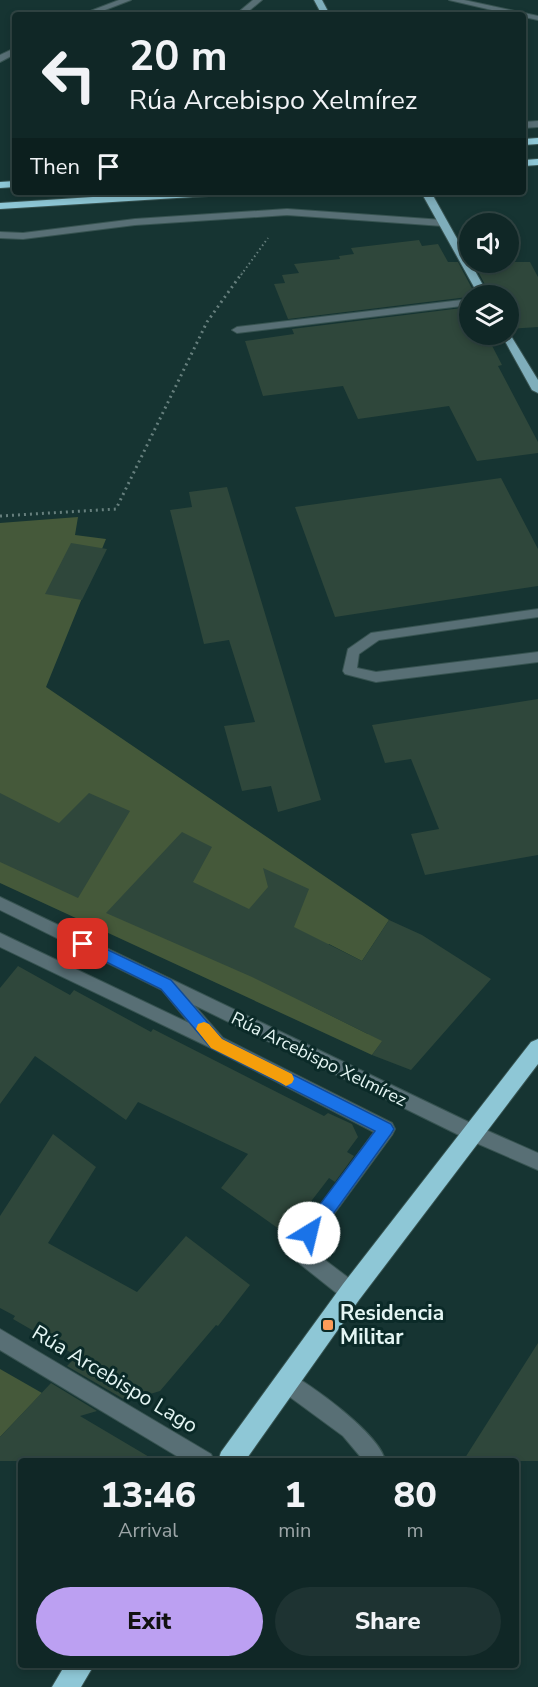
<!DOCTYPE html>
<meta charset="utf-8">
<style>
:root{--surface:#102726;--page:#1e3332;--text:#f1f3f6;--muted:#9ca5a7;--line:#304443;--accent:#bca0f2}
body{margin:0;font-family:"Nunito Sans",sans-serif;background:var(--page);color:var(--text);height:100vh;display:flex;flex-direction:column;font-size:22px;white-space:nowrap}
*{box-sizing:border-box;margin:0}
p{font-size:20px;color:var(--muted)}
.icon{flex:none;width:33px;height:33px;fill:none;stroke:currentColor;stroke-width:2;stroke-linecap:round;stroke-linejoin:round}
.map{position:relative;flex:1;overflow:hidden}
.details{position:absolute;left:18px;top:1458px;width:501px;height:210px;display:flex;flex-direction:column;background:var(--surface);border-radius:6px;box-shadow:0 3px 9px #0003,0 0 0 2px var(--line)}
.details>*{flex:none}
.banner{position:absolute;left:12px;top:12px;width:514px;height:183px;border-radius:6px;box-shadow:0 3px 9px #0003,0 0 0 2px var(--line);background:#102726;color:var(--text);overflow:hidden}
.buttons{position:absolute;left:459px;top:213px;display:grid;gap:12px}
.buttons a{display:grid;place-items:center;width:60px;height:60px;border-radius:50%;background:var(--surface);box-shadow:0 3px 9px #0003,0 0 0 2px var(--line);font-size:30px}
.pin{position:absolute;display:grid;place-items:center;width:51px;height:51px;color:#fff;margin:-26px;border-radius:12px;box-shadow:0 3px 9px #0006}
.me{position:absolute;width:66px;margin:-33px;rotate:36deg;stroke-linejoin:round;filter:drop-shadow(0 0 4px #0008)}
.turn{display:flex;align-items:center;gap:21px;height:126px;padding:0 18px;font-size:27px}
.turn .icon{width:78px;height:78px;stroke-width:2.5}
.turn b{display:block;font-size:42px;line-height:51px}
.then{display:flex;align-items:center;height:57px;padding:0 18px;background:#0003;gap:12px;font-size:22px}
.eta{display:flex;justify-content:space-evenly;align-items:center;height:102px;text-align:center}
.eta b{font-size:36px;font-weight:800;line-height:42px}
.cta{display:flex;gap:12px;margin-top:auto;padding:12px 18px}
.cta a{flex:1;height:69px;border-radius:36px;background:var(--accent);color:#111;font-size:24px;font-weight:800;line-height:69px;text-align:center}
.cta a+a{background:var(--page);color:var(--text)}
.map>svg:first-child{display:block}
.green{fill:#45593a}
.building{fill:#2f473b}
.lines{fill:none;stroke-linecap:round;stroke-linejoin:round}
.lane-casing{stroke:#375351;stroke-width:2}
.street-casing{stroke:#375351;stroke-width:2}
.primary-casing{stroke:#375351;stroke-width:2}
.highway-casing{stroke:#375351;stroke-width:2}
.path-far1{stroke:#667f7d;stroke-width:2;stroke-dasharray:1.5 3;stroke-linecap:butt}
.path{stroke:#667f7d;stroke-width:3;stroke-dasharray:2 4;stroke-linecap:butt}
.lane{fill:#586f75;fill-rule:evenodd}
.street{fill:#586f75;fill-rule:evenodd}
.primary{fill:#7faebb;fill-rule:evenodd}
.highway{fill:#8ec7d6;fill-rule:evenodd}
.route{fill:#1a73e8;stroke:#114b97;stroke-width:1.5}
.slow{fill:#f59e0b}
.poi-dot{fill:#fe9b58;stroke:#0b2a28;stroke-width:2}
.labels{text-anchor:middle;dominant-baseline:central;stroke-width:6;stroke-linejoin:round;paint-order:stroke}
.street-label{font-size:18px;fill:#e4f5f3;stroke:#0b2a28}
.near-poi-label{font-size:21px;font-weight:bold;fill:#e4f5f3;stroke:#0b2a28;text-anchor:start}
.near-street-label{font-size:21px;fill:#e4f5f3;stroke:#0b2a28}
</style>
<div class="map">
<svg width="538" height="1687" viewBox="0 0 538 1687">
<rect width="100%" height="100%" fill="#163432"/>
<path class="green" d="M78,517L75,535L106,539L46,687L389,920L362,961L329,944L312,965L308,1004L368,1034L391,1030L372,1055L0,883V523Z
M0,1369L42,1393L0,1437Z"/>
<path class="building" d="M419,240L422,246L438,244L448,262H458L476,296L288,319L274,284L285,283L282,275L299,273L294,264L340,259L339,256L354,254L351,248Z
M473,262H530L538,277V327L508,329V296H491Z
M470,307V334H486L502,365L498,366L538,442V453L477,461L449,406L358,419L343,386L263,396L245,341L294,334L292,329Z
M501,478L538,549V586L335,617L295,507Z
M227,487L321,800L278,812L271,786L242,791L224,726L255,722L229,640L204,644L170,510L192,507L189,492Z
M71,543L107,549L82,600L45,594Z
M538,699V855L425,875L411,834L439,829L411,759L385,763L372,725Z
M0,793L59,823L89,793L130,811L78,898L0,862Z
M182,832L212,847L193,882L249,909L268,887L263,868L309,889L294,927L362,961L389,920L422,935L491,979L411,1070L372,1055L382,1041L252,977L106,913Z
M18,966L70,995L74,990L151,1032L153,1029L324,1116L328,1113L352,1124L358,1137L347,1152L354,1156L335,1182L329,1178L286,1234L221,1188L248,1154L138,1102L126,1120L35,1056L0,1104V988Z
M53,1134L96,1167L48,1243L137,1292L186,1236L250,1285L218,1326L216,1325L160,1391L127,1401L67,1366L77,1356L13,1319L15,1316L0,1308V1216Z
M538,1343V1461H463Z
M51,1383L97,1411L80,1416L156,1461H0V1437Z"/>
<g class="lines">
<defs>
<path id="lane" d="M538,609V617L379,640L359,654L357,668L376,672L538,652V662L376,682L345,674L343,671L348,649L371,633Z
M286,1372C309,1382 382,1436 385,1461H364L343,1436L279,1389L276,1382L279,1375Z"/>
<path id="street" d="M119,0H131L92,15H80Z
M253,0H262L244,15H235Z
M449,0H464L538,16V20L524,17V15H513Z
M15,48V54L0,62V55Z
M538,121V127L524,128V122Z
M287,209L443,220L448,223L443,226L287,215L135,225L23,239L0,238V232L23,233L135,219Z
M470,299V305L237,333L232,330L237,327Z
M0,897L479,1127L538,1153V1170L467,1139L194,1005L223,1038L392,1123L395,1129L392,1135L309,1248L358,1285L360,1292L358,1299L351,1301L344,1299L290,1256L288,1250L374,1132L211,1048L0,947V933L189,1023L162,990L0,910Z
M0,1329L211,1454L214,1461H185L0,1350Z"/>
<path id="primary" d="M314,0H322L330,15H322Z
M421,192H431L489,296H479Z
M508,331L538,380V393L532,390L501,334H508Z"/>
<path id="highway" d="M538,138V144L524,145V139Z
M538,159V165L524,166V160Z
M15,181V187L0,188V182Z
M170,192H231L225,195L0,209V203Z
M538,1039V1064L359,1300L245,1461H218L221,1452L343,1284L531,1042Z
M65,1665H94L81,1687H52Z"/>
</defs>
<use href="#lane" class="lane-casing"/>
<use href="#street" class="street-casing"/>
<use href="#primary" class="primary-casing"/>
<use href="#highway" class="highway-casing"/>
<path class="path-far1" d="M241,275L268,238"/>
<path class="path" d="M0,516L116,509L207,322L242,273"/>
<use href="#lane" class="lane"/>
<use href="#street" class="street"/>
<use href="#primary" class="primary"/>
<use href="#highway" class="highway"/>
</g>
<path class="route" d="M83,938L171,980L222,1039L391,1124L394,1129L391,1134L315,1239L309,1241L303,1239L301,1233L303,1227L375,1131L211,1048L161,989L78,948L76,944L78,940Z"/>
<path class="slow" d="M204,1022L209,1024L222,1039L292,1074L294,1079L292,1083L286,1086L281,1083L211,1048L196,1029L198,1024Z"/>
<rect class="poi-dot" x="322" y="1319" width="12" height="12" rx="3"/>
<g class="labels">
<g class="street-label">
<text transform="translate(319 1059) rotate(26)">Rúa Arcebispo Xelmírez</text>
</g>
<g class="near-poi-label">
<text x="340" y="1313">Residencia<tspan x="340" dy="24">Militar</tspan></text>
</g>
<g class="near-street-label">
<text transform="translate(115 1379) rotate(31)">Rúa Arcebispo Lago</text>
</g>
</g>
</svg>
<div class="buttons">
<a><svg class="icon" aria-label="sound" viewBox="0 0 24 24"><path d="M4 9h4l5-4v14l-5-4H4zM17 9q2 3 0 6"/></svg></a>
<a><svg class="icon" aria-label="layers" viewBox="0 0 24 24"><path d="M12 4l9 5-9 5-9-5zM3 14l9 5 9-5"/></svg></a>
</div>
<div class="pin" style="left:83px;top:944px;background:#d93025"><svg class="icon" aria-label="arrive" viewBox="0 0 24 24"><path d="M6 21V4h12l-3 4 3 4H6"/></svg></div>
<svg class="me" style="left:309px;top:1233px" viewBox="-20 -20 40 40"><circle r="19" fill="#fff"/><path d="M0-13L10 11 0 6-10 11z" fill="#1a73e8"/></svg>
<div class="banner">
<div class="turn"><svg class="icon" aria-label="left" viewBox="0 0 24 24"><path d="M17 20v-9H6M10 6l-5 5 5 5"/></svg><div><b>20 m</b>Rúa Arcebispo Xelmírez</div></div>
<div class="then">Then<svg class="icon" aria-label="arrive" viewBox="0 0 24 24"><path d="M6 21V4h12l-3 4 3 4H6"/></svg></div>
</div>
<section class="details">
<div class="eta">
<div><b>13:46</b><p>Arrival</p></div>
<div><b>1</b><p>min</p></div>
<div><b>80</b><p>m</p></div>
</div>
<div class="cta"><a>Exit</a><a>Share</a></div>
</section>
</div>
